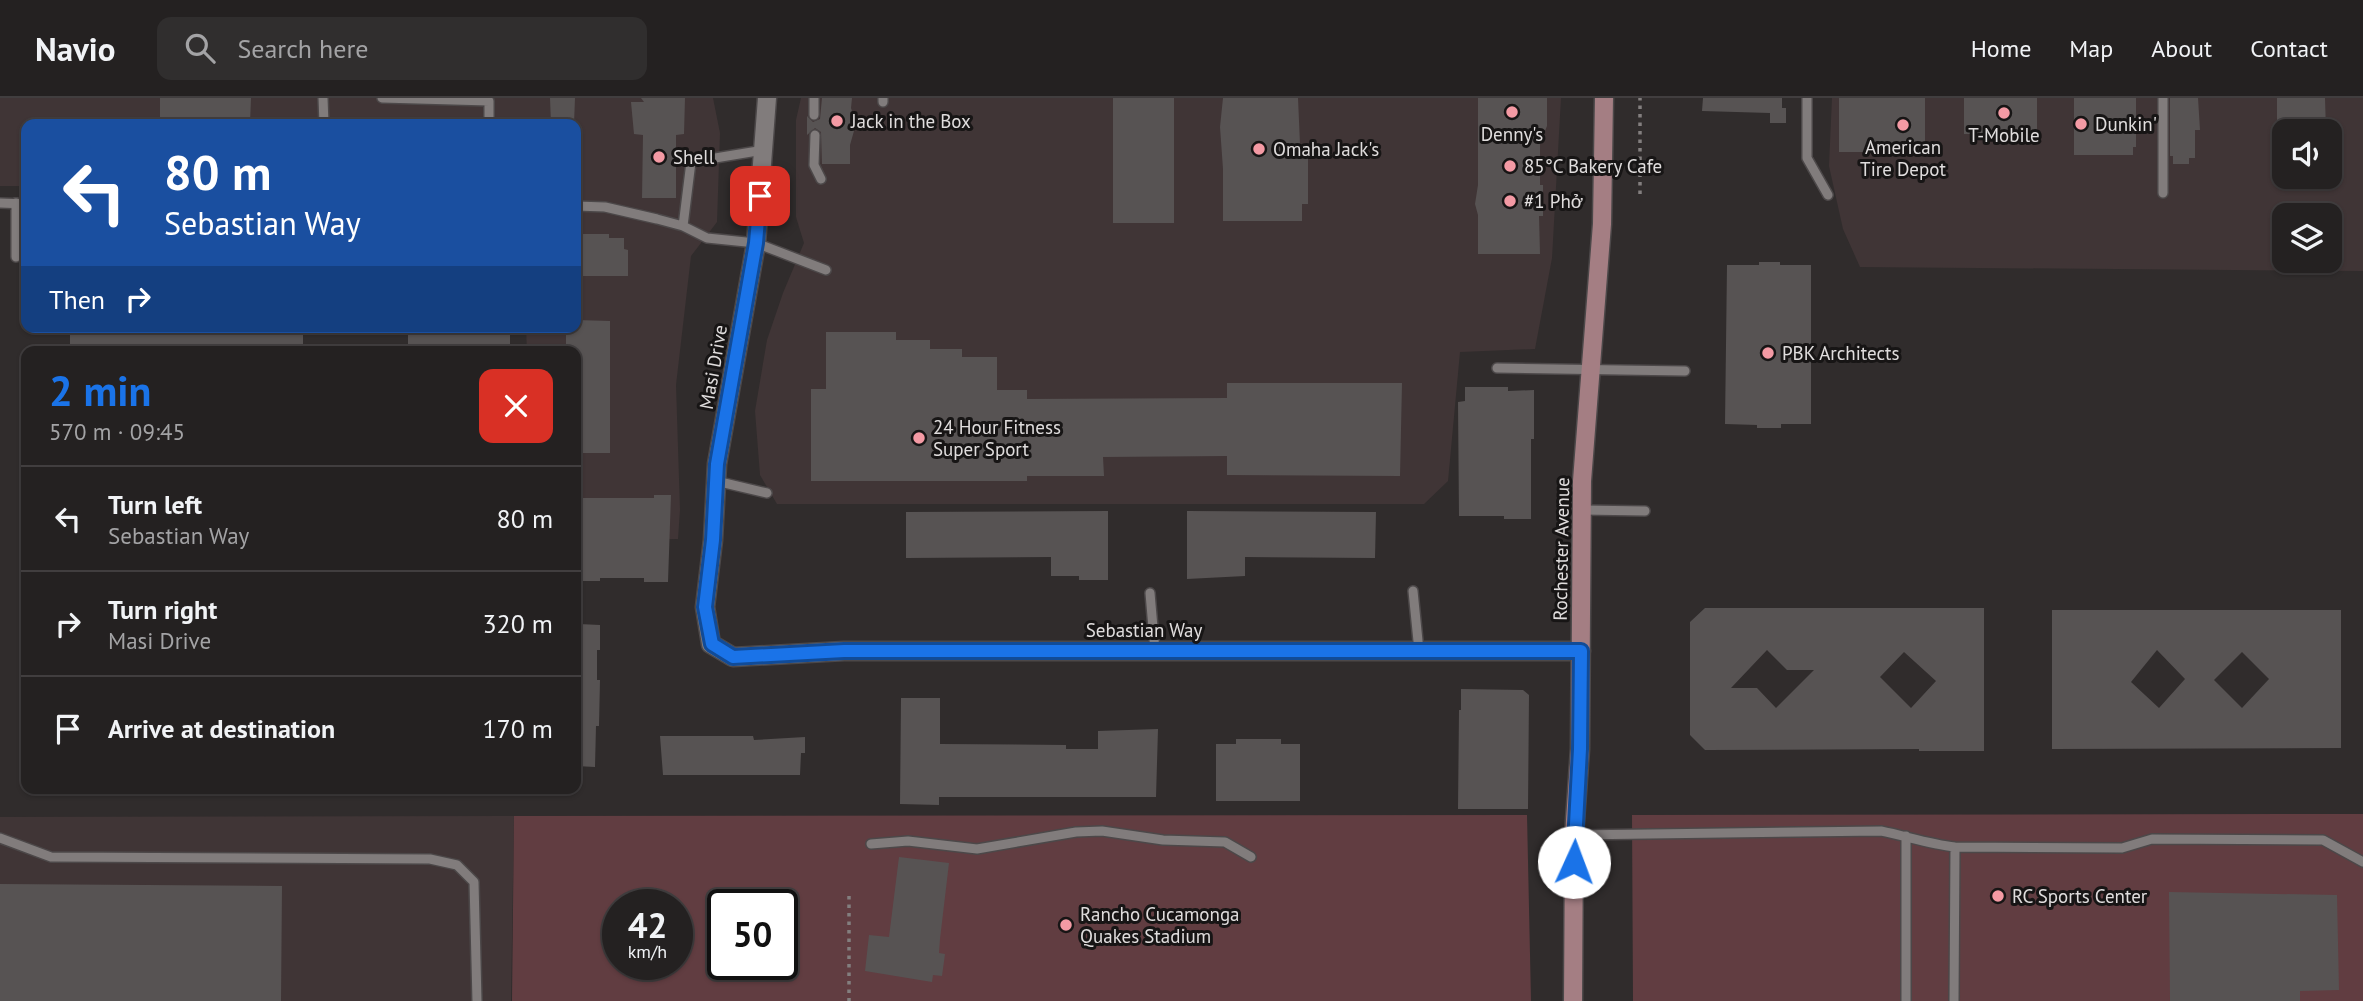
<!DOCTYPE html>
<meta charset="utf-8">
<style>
:root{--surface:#242121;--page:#302e2e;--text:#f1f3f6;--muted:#a3a3a5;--line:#413e3f;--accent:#1a73e8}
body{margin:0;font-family:"PT Sans",sans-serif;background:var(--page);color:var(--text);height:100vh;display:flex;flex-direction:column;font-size:26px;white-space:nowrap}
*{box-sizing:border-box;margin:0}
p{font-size:23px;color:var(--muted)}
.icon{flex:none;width:38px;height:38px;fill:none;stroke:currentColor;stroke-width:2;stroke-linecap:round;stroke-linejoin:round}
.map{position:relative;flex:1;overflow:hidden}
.panel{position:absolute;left:21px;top:248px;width:560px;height:448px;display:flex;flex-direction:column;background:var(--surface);border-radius:14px;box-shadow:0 2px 5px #0004,0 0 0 2px var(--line)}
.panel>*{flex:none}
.guide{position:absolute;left:21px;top:21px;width:560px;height:214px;border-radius:14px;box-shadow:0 2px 5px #0004,0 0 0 2px var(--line);background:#1a4fa0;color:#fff;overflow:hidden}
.controls{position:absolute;left:2272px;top:21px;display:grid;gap:14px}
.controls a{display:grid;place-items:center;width:70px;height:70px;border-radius:14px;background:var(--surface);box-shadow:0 2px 5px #0004,0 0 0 2px var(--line);font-size:35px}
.speed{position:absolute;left:602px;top:791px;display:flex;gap:14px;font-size:35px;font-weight:700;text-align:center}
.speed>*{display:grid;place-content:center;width:91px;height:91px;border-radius:50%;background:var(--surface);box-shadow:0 2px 5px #0004,0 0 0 2px var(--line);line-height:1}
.speed small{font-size:18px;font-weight:400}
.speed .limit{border:4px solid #111;border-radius:10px;background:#fff;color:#111}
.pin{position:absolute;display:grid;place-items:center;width:60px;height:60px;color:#fff;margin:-30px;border-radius:14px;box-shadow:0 4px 10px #0006}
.me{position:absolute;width:77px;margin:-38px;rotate:2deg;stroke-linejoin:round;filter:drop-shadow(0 0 5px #0008)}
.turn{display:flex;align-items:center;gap:24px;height:147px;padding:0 28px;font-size:32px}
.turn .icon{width:91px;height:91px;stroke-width:2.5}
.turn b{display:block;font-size:49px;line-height:60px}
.then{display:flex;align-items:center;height:66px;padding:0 28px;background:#0003;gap:14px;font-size:26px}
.round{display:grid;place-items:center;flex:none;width:74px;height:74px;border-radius:14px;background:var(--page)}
.summary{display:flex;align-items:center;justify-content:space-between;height:119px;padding:0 28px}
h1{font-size:42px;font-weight:600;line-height:52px;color:var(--accent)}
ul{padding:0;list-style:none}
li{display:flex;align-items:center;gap:21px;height:105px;padding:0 28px;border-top:2px solid var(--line)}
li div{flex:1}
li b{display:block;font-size:26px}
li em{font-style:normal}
header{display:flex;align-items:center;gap:42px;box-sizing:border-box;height:98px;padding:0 35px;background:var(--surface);border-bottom:2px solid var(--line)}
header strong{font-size:33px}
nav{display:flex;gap:38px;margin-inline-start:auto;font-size:24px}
.search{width:490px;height:63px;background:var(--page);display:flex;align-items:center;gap:18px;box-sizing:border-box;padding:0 24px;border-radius:14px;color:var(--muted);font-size:26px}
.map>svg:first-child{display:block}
.built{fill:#403536;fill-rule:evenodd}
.green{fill:#613d41;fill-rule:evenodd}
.building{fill:#575353;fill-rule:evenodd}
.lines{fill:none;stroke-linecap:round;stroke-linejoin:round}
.service-casing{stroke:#4c4849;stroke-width:12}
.minor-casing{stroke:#4c4849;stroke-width:21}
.secondary-casing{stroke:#4c4849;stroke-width:21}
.path{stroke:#837f7f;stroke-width:3.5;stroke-dasharray:3.5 5;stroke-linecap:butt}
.service{stroke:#817c7c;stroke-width:9}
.minor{stroke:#817c7c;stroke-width:18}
.secondary{stroke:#a47e83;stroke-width:18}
.route-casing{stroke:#114b97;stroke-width:18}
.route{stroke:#1a73e8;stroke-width:12}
.poi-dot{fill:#f49aa4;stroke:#171515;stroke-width:2.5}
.labels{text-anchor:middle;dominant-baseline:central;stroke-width:6;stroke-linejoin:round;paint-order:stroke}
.poi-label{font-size:19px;fill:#e0dddd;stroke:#171515;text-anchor:start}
.street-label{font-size:19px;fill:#e0dddd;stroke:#171515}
</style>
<header>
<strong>Navio</strong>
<div class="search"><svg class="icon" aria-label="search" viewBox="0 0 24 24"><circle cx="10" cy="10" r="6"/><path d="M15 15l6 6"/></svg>Search here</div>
<nav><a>Home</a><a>Map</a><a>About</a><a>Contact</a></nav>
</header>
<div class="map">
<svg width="2363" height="903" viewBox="0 0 2363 903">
<rect width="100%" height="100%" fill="#302c2c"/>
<path class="built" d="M0,0H713L720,35L717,124L691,158L676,287L680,412L678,441L576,442V254H527L526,229H576V26H26V88H0Z
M801,0H1561L1552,160L1535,251L1460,254L1448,383L1424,406H777L760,377L755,313L767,242L783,195L804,145L796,119V22Z
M1832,0H2363V173L1860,169L1843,131L1829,68ZM2284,33H2329V79H2284ZM2284,117H2329V163H2284Z
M514,718L511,903H0V719Z"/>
<path class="green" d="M2363,716V903H1633L1632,717Z
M1527,717L1531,903H512L514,718ZM618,807H677V866H618ZM723,807H782V866H723Z"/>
<path class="building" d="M160,0H251L250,26H160Z
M550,0H575L574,26H551Z
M641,0H685L684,36L676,37V100H642L643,37L634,36L631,4H644Z
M822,0H852L851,10L856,26L850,47V66H822L821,34L815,30L807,37V18L813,24L820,21Z
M1113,0H1174V125H1113Z
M1223,0H1298L1300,46H1308V106H1302V123H1223V71L1220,29Z
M1478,0H1547V28L1545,33H1540V87H1543V118H1539L1540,156H1478V117L1475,106L1478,87Z
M1703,0H1782V10H1786V25H1770V15L1702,13Z
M1839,0H1925V54L1880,56V54H1839Z
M1964,0H2037V37L2011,36L2001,41L1990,36H1964Z
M2074,0H2136V49H2133V57H2074Z
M2170,0H2198L2200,32H2195V60H2189V66H2173V58H2170Z
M2277,0H2325L2326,33H2277Z
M583,136H609V140H624V151L628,152V178H582V174H576V141H583Z
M1759,164H1780V167H1811V326H1781V330H1757V327L1725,326L1727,167H1759Z
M576,222L610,223V355H576V254H566V229H576Z
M70,229H303V254H70Z
M408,229H510V254H408Z
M826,234H896V242H930V251H962V259H997V292H1027V301L1227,300V285H1402L1400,378L1227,377V358L1103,359L1104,378H1027V383H811V291H826Z
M1465,289H1508V293L1534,292V341H1531V421H1504V418H1459L1458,304L1465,303Z
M654,397H671L668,484H644V480H600V483H579V480H576V400H654Z
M1108,413V482H1079V478H1051V459L906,460V414Z
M1187,413L1376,414L1375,460L1245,459V478L1187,481Z
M1705,510H1984V653H1919V651L1705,652L1690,637V524ZM1767,552L1787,572H1814L1776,610L1757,590H1731ZM1904,554L1936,583L1911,610L1880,579Z
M2052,512H2341V650L2052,651ZM2157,552L2185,581L2159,610L2131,584ZM2242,554L2269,581L2242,610L2214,582Z
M579,526L600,527V552H597V582H600L599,628H596L595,669L576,668V529H579Z
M1461,591L1523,592L1529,597L1528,711H1458L1459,612H1461Z
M901,600H940V646L1066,647V651H1098V633L1158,631L1156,699H939V707L900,706Z
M660,638H753L754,642L805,639V655H801L800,677H663Z
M1236,641H1281V646H1300V703H1216V646H1236Z
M899,759L949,765L940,841L939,855L945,856L942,878L933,877L932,884L865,873L869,837L889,839Z
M0,786L282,788L281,903H0Z
M2169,794L2337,797L2339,892L2300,893V903H2170Z"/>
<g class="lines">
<defs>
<path id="service" d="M323,0L324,26
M382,0L489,3V26
M814,0V17
M883,0V4
M1807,0V60L1828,97
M815,37L814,67L821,81
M2163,95V0
M0,105L26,106
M16,105V159
M576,108L605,109L657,121L683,128L707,140L756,145L826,172
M683,128L691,64L764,52
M1497,270L1685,273
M716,383L767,395
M1583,412L1645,413
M1413,493L1419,553
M1150,495L1155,553
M1574,737L1881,733C1906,738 1929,746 1955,749L2122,750L2152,741L2323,742L2363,764
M1906,738V903
M0,740L51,759L430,761L457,767L474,784L477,903
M871,746L908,743L977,751L1076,734L1102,733L1163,742L1225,744L1251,759
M1954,903L1955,749"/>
<path id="minor" d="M767,0L756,145L717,366L713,442L705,509L711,546L733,559L844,553H1581"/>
<path id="secondary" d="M1573,903L1574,737L1580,651L1582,383L1602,126L1604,0"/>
</defs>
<use href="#service" class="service-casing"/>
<use href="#minor" class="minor-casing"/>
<use href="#secondary" class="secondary-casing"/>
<path class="path" d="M1640,96V0
M849,798V903"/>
<use href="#service" class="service"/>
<use href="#minor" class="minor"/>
<use href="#secondary" class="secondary"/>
</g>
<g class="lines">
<defs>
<path id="route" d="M760,98L756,145L717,366L713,442L705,509L712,546L733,559L844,553H1581L1580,651L1574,764"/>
</defs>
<use href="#route" class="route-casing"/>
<use href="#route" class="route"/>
</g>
<g class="poi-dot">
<circle cx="1512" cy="14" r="7"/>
<circle cx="2004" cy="15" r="7"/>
<circle cx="837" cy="23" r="7"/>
<circle cx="2081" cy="26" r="7"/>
<circle cx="1903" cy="27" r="7"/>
<circle cx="1259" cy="51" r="7"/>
<circle cx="659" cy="59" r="7"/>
<circle cx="1510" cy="68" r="7"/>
<circle cx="1510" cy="103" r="7"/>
<circle cx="1768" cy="255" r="7"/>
<circle cx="919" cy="340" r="7"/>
<circle cx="1998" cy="798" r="7"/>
<circle cx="1066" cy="827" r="7"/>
</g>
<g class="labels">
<g class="poi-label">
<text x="851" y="23">Jack in the Box</text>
<text x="2095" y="26">Dunkin'</text>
<text x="1512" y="36" text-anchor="middle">Denny's</text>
<text x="2004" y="37" text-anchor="middle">T-Mobile</text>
<text x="1903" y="49" text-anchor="middle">American<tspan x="1903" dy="22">Tire Depot</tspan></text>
<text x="1273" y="51">Omaha Jack's</text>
<text x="673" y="59">Shell</text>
<text x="1524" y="68">85°C Bakery Cafe</text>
<text x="1524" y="103">#1 Phở</text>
<text x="1782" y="255">PBK Architects</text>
<text x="933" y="329">24 Hour Fitness<tspan x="933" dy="22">Super Sport</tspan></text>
<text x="2012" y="798">RC Sports Center</text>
<text x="1080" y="816">Rancho Cucamonga<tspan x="1080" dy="22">Quakes Stadium</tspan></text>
</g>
<g class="street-label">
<text transform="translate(713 269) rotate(-80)">Masi Drive</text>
<text transform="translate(1561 451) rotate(-89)">Rochester Avenue</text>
<text x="1144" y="532">Sebastian Way</text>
</g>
</g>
</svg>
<div class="controls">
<a><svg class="icon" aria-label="sound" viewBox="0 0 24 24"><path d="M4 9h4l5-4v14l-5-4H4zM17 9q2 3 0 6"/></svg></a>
<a><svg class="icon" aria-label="layers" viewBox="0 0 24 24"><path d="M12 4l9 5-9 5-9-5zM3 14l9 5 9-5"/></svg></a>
</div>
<div class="speed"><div>42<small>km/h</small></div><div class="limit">50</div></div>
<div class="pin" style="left:760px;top:98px;background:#d93025"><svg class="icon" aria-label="arrive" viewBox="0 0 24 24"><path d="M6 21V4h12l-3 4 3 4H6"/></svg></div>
<svg class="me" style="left:1574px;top:764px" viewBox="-20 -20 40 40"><circle r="19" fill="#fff"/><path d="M0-13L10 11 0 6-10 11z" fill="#1a73e8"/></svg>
<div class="guide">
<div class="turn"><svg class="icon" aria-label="left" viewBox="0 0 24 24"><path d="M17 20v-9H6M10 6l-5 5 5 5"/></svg><div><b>80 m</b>Sebastian Way</div></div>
<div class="then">Then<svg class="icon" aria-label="right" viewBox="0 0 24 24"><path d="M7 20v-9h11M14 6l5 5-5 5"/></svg></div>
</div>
<section class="panel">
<div class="summary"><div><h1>2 min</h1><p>570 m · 09:45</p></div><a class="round" style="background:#d93025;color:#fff"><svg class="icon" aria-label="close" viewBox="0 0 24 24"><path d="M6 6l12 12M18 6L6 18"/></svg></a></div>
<ul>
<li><svg class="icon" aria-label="left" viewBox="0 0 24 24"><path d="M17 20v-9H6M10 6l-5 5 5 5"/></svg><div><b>Turn left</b><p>Sebastian Way</p></div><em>80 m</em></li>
<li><svg class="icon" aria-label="right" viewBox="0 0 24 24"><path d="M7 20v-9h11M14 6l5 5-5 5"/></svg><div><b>Turn right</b><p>Masi Drive</p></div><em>320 m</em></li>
<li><svg class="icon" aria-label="arrive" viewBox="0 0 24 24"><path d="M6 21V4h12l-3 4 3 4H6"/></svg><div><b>Arrive at destination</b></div><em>170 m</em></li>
</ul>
</section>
</div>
